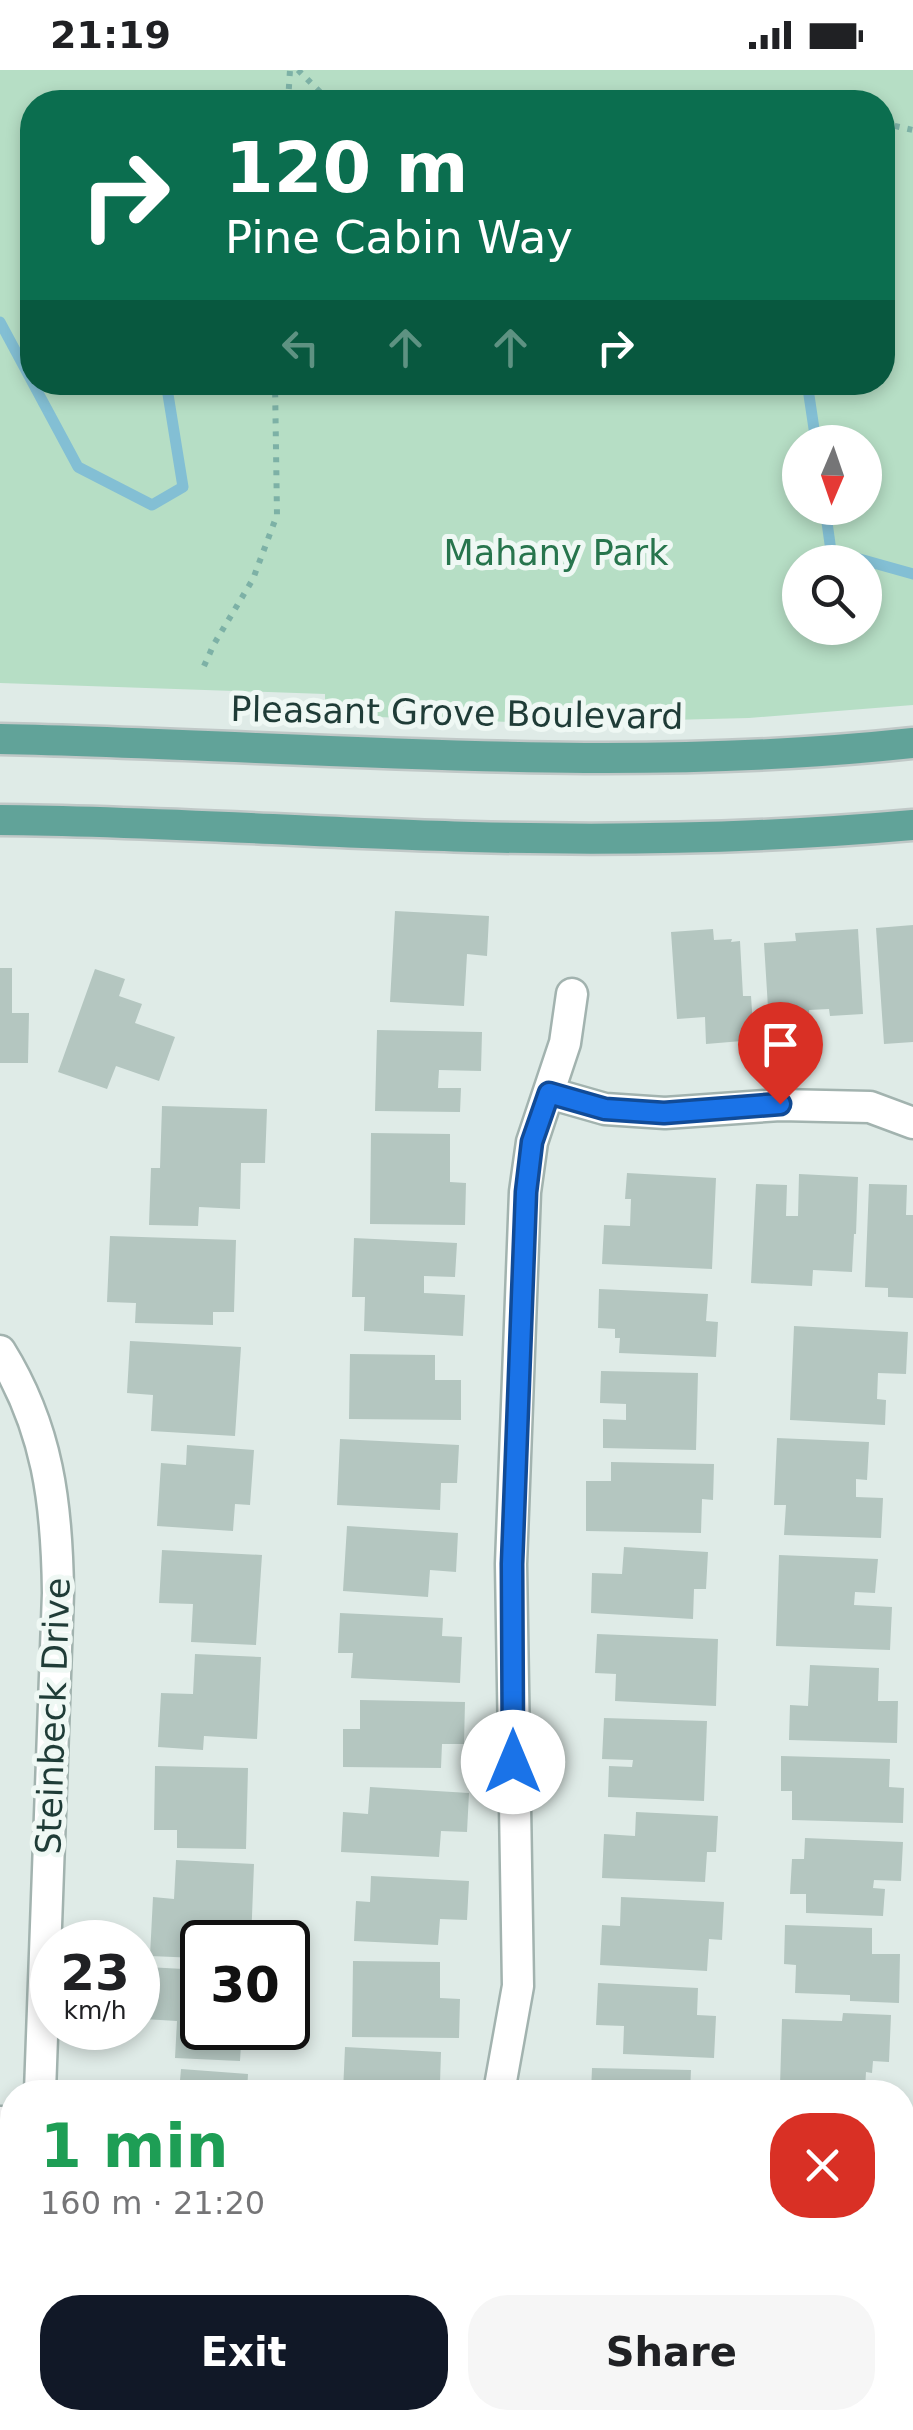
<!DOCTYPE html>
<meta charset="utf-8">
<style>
:root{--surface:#fff;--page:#f6f6f6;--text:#202124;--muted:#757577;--accent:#111827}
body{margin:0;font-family:"DejaVu Sans",sans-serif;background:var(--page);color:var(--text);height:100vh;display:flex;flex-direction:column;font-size:38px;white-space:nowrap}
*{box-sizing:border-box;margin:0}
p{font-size:32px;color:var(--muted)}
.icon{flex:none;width:55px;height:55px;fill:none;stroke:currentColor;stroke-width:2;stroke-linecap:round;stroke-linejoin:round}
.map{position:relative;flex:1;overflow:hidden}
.sheet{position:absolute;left:0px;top:2010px;width:915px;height:350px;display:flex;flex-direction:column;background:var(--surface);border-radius:40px 40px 0 0;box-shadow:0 5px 15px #0003}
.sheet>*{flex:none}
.hud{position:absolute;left:20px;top:20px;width:875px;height:305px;border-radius:40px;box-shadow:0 5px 15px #0003;background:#0b6e4f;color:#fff;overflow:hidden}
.needle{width:65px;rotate:182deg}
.tools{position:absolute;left:782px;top:355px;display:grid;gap:20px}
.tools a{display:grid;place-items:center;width:100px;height:100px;border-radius:50%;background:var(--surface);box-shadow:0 5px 15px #0003;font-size:50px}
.speed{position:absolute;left:30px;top:1850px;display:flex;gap:20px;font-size:50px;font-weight:700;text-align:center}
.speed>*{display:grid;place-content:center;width:130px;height:130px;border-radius:50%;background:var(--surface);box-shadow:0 5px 15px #0003;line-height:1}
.speed small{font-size:25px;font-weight:400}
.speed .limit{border:5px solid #111;border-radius:15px;background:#fff;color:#111}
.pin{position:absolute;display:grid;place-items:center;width:85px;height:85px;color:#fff;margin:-102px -42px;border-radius:50% 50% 50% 0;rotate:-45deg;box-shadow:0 0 10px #0007}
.pin .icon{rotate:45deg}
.me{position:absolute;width:110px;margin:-55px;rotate:0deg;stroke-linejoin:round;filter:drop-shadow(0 0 8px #0008)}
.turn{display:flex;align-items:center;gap:35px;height:210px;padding:0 40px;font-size:45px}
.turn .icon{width:130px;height:130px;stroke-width:2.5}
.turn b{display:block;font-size:70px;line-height:85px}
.lanes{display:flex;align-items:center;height:95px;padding:0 40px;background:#0003;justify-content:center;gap:50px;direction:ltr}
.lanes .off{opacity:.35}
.round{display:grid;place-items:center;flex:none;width:105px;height:105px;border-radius:40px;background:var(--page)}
.head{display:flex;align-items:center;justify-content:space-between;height:170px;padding:0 40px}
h1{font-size:60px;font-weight:600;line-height:75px;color:#1e9e55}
.cta{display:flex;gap:20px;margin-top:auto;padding:20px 40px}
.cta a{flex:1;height:115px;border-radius:40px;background:var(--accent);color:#fff;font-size:40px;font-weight:600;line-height:115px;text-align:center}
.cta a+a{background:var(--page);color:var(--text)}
.status{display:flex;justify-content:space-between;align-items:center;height:70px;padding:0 50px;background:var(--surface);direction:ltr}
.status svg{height:28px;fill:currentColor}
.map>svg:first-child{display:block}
.green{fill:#b6dec5;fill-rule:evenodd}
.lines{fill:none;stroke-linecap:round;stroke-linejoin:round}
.stream{stroke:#83bfd4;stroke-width:11}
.building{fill:#b4c6c0}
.minor-casing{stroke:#a2b3af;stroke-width:35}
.primary-casing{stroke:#c0c8c7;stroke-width:35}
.path{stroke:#7db1a6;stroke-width:6;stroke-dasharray:5 8;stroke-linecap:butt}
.minor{stroke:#fff;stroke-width:30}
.primary{stroke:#61a399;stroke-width:30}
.route-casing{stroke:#114b97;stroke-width:25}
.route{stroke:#1a73e8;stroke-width:18}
.labels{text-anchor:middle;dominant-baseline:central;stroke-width:10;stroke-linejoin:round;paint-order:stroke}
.park-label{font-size:35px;fill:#27754d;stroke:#eff8f4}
.street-label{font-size:35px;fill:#1f3c37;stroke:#eff8f4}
</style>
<div class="status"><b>21:19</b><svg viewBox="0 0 49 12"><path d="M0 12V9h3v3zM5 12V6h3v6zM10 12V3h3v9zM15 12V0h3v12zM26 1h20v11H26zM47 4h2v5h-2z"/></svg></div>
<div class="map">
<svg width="913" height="2360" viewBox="0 0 913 2360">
<rect width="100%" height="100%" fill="#dfebe7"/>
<path class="green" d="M0,0H913V635L749,648L630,651L511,652L325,645V624L0,613ZM32,32H882V312H32ZM800,372H865V438H800ZM800,492H865V558H800Z"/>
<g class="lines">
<path class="stream" d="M0,252L78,397L152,435L183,417L166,312
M807,312L816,372
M825,438L831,481L913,504"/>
</g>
<path class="building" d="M395,841L489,846L487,886L467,884L464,936L390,932Z
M913,855V972L884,974L876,858Z
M713,859L714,870L732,869L731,872L740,871L743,926H751L754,970L706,974L705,947L677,949L671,862Z
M858,859L863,944L830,946L829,939L809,940L811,967L770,970L764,873L796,871L795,863Z
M0,898H12V943H29L28,993H0Z
M95,899L125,909L119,926L142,934L135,953L175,967L159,1011L116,996L107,1019L58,1002Z
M377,960L482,962L481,1001L439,1000L438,1018H461L460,1042L375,1041Z
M162,1036L267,1039L265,1093H241L240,1139L199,1137L198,1156L149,1155L151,1098H160Z
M371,1063L450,1064V1112L466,1113L465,1155L370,1154Z
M627,1103L716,1108L712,1199L602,1194L604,1155L630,1156L631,1129H625Z
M799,1104L858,1107L856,1164H854L852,1202L813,1200L812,1216L751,1213L756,1114L787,1115L786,1146H798Z
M869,1114L907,1115L906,1145H913V1228L888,1227V1218L865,1217Z
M110,1166L236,1170L234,1242H213V1255L135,1253L136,1233L107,1232Z
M354,1168L457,1173L455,1207L424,1206V1223L465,1225L463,1266L364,1261L365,1227H352Z
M599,1219L708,1224L706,1251L718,1252L716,1287L619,1283L620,1268H615V1259L598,1258Z
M794,1256L908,1262L906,1304L878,1303L877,1329L886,1330L885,1355L790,1350Z
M130,1271L241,1277L235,1366L151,1361L153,1325L127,1323Z
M350,1284L435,1285V1310H461V1350L349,1349Z
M601,1301L698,1303L696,1380L603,1378V1349L626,1350V1334L600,1333Z
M777,1368L869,1372L867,1410L856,1409V1427L883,1428L881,1468L784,1465L786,1435H774Z
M340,1369L459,1375L457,1413H441L440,1440L337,1435Z
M187,1375L254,1380L250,1435L235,1434L233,1461L157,1456L161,1393L186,1395Z
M611,1392L714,1394L713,1430L702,1429L701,1463L586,1461V1411H611Z
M347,1456L458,1463L456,1502L430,1500L428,1527L343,1521Z
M624,1477L708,1482L706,1519H694L693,1549L591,1543L592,1503L622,1504Z
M162,1480L262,1485L256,1575L191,1572L193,1534L159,1533Z
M779,1485L878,1489L875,1523L855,1522L854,1535L892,1537L890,1580L776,1576Z
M340,1543L443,1548L442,1566L462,1567L460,1613L351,1608L353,1583H338Z
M597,1564L718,1569L716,1636L615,1631L616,1604L595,1603Z
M195,1584L261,1587L257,1669L204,1666L203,1680L158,1677L161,1623L193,1624Z
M810,1595L879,1598L878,1631H898L897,1673L789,1670L790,1635L808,1636Z
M360,1630L465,1632L464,1674H442L441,1698L343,1697V1659H360Z
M604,1648L707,1651L704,1731L608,1727L609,1696L632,1697L633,1690L602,1689Z
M781,1686L890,1689L889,1717L904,1718L903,1753L792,1750V1721H781Z
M155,1696L248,1698L246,1779L177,1778V1760H154Z
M370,1717L469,1723L467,1762L441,1761L439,1787L341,1782L343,1742L368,1744Z
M636,1742L718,1746L716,1782H707L705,1812L602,1808L604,1764L635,1766Z
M805,1768L903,1772L901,1811L874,1810L873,1818L885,1819L883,1846L806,1843V1824H790L792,1789H804Z
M176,1790L254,1794L251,1872H202V1875H197V1888L150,1886L153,1827L174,1829Z
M371,1806L469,1811L467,1850L440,1849L438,1875L354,1871L356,1831L370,1832Z
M621,1827L724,1832L722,1870L709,1869L707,1901L600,1895L602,1855L620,1856Z
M785,1855L872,1858V1884H900L899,1933L850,1931V1925L795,1923L796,1895L784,1894Z
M353,1891L440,1892V1928L460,1929L459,1968L352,1967Z
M147,1897L202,1900V1958H242L240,1991L175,1988L177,1951L144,1949Z
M598,1913L698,1918L697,1945L716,1946L714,1988L623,1984L624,1956L596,1955Z
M843,1943L891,1945L889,1992L873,1991L872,2003L866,2002L865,2019L780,2016L782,1949L842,1951Z
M345,1977L441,1982L440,2013L450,2014L449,2022H343Z
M592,1998L691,2000L690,2022H591Z
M181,1999L248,2004L247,2022H179Z
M129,2348H227V2360H129Z
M313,2348H425V2360H312Z
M726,2348H832L827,2360H726Z
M576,2352L663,2355V2360H575Z"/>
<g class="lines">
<defs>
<path id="minor" d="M549,1023L605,1039L665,1043L780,1035L870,1037L913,1053
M0,1281C48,1358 57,1434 58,1523L40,2022
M499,2022L518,1916L511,1494L525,1122L532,1072L565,973L572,924
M0,2052L12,2053
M902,2281L913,2175
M900,2348L901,2360
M27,2360L28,2348
M474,2360V2348"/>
<path id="primary" d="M0,669C304,675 609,706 913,673
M0,750C158,751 314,763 472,767C619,771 767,768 913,755"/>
</defs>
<use href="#minor" class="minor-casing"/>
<use href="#primary" class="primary-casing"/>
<path class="path" d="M298,0L321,23L349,32
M288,32L290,0
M700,32H702
M766,32H789
M882,53L913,60
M204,596L214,574L253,509L277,445L275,312"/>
<use href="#minor" class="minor"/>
<use href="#primary" class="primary"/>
</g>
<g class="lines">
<defs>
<path id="route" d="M513,1692L512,1494L526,1122L532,1072L549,1023L605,1039L664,1043L780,1034"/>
</defs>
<use href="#route" class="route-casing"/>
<use href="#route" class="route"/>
</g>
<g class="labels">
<g class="park-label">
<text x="556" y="483">Mahany Park</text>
</g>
<g class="street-label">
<text transform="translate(457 643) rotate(1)">Pleasant Grove Boulevard</text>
<text transform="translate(53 1646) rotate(-88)">Steinbeck Drive</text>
</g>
</g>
</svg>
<div class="tools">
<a><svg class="needle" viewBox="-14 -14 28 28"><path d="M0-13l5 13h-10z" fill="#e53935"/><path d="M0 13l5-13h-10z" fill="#757577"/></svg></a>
<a><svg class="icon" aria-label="search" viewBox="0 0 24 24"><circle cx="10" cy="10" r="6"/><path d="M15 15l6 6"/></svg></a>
</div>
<div class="speed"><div>23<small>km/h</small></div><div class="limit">30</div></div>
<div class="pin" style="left:780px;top:1034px;background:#d93025"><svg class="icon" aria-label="arrive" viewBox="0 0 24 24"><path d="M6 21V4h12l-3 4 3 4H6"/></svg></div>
<svg class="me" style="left:513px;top:1692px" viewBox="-20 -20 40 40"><circle r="19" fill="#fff"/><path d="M0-13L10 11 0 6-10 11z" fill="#1a73e8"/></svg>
<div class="hud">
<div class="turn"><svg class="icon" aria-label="right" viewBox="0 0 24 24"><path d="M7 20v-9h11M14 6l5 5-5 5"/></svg><div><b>120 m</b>Pine Cabin Way</div></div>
<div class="lanes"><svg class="icon off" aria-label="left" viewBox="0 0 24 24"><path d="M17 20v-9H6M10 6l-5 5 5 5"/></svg><svg class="icon off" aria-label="ahead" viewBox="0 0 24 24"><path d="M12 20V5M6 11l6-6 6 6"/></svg><svg class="icon off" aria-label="ahead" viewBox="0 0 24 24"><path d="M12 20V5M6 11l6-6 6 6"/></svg><svg class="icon" aria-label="right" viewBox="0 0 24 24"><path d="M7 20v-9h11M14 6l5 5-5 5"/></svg></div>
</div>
<section class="sheet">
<div class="head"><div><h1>1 min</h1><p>160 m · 21:20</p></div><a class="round" style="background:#d93025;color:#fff"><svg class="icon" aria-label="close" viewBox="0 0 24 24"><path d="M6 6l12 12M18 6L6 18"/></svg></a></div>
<div class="cta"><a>Exit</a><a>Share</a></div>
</section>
</div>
